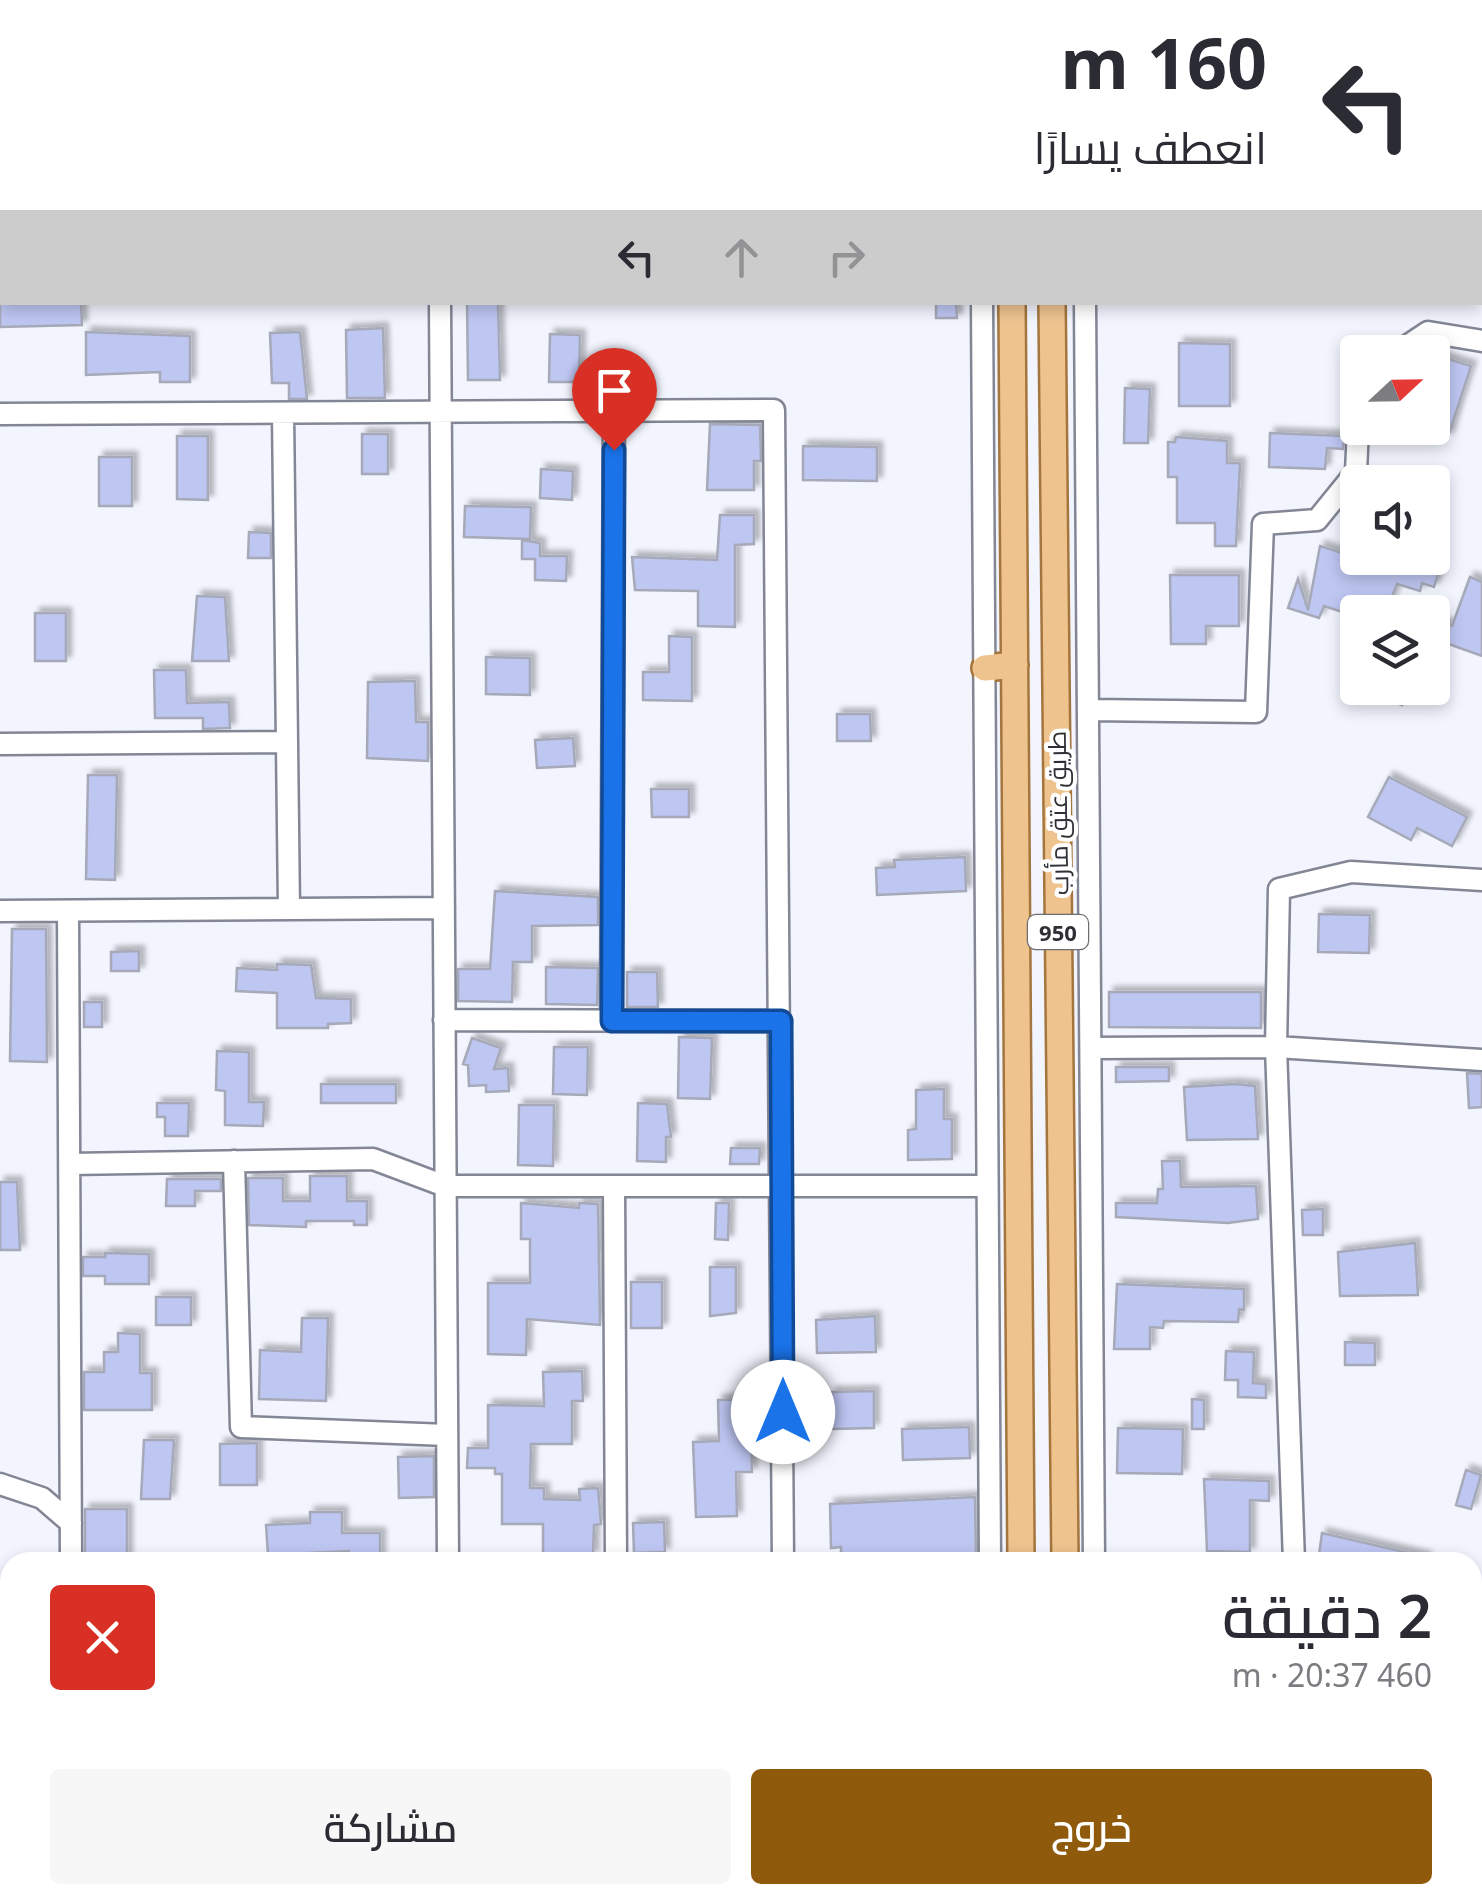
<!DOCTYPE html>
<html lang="ar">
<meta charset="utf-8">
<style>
:root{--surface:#fff;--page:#f7f7f7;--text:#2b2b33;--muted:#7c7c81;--accent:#905a0d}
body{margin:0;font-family:"Noto Sans",Cairo,sans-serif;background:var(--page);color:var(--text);direction:rtl;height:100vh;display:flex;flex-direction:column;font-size:38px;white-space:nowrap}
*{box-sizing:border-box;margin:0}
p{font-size:32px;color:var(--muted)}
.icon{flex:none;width:55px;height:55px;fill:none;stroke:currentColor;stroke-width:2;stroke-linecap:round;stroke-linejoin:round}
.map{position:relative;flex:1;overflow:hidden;direction:ltr}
.details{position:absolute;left:0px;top:1552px;width:1482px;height:352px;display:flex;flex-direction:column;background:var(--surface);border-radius:30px 30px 0 0;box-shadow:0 5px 15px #0003;direction:rtl}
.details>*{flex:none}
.guide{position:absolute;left:0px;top:0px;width:1482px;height:305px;box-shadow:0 5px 15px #0003;direction:rtl;background:#fff;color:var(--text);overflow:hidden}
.needle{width:65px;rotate:68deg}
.tools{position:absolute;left:1340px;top:335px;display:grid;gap:20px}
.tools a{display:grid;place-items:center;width:110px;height:110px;border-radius:10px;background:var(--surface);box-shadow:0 5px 15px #0003;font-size:50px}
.pin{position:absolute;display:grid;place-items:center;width:85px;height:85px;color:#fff;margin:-102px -42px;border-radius:50% 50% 50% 0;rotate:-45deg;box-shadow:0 0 10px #0007}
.pin .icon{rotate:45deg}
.me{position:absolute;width:110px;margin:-55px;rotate:0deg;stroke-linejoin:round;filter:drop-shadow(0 0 8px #0008)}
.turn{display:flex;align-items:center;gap:35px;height:210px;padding:0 50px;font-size:45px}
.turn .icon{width:130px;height:130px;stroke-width:2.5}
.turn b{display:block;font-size:70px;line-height:85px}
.lanes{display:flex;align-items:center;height:95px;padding:0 50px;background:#0003;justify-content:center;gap:50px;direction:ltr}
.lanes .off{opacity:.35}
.round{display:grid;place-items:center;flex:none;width:105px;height:105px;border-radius:10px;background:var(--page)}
.summary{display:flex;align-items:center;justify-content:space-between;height:170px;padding:0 50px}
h1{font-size:60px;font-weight:600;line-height:75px}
.button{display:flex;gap:20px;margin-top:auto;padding:20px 50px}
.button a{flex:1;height:115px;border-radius:10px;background:var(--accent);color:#fff;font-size:40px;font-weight:600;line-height:115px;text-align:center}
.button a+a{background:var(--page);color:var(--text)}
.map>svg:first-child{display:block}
.building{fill:#bec6f2;stroke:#a6a9b8;stroke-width:2.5;filter:url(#shadow)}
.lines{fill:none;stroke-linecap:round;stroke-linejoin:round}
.minor-casing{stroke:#838694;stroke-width:25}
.major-casing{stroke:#a4763e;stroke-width:30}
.path{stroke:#b6b8c1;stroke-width:2.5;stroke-dasharray:10 5;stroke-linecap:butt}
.minor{stroke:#fff;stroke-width:20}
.major{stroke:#eec38e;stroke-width:25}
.route-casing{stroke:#114b97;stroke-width:25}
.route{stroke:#1a73e8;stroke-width:18}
.labels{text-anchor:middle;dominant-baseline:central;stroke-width:8;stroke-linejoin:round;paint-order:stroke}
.shield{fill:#fff;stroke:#6d6e72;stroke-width:2.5}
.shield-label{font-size:22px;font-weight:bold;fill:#2f3036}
.street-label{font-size:25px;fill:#2f3036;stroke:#fff}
</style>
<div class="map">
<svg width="1482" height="1903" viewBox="0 0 1482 1903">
<defs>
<filter id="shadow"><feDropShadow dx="5" dy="-5" stdDeviation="2.5" flood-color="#0004"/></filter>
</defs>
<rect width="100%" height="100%" fill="#f2f4fe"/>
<path class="building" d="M0,302H81L82,325L0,327Z
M467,302H498L500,380H468Z
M936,302H956L957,318H936Z
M383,328L385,398H347L346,330Z
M86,332L190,336V382H160V372L86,375Z
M300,332L307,399H289V383H272L270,333Z
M550,334L580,335L579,382H549Z
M1179,343L1230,344V406H1179Z
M1432,354L1471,366L1448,437L1432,431Z
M1125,388L1150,389L1148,443H1124Z
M710,424L760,425L761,461H754V490H707Z
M1270,433L1344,436L1343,449L1327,448L1325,469L1269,467Z
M362,434H388V474H362Z
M177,436H208V500L177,499Z
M1176,437L1227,441V463H1240L1236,546H1215V523H1177V477H1168V442H1175Z
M803,446L877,447V481L803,480Z
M99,457H132V506H99Z
M541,469L573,471L572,500L540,498Z
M465,506L531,507L530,539L464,537Z
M720,515H754V544L735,545V627L698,626V591L635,590L632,557L717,560Z
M249,532L271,533V558H248Z
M522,540L540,543V556H567L566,581L535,580V559H522Z
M1320,546L1377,564L1379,558L1438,574L1434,587L1422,583L1420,591L1397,584L1386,612H1358V617L1324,606L1319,618L1288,608L1298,579L1308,610Z
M1170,575H1239V626H1206V644H1171Z
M1470,577L1482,582V656L1432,638V619L1452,626Z
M197,596L225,597L229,661H192Z
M35,613H66V661H35Z
M669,636L692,637V701L643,700V672H669Z
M486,657L530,658V695L486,694Z
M154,670H186L187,703L229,702L230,728L203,729V718H155Z
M415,681L416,722H428V761L367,758L368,682Z
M1356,688H1407L1402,705Z
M837,714H870L871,741H837Z
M573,738L575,766L537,768L535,740Z
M88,775H117L115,880L86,879Z
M1389,777L1467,817L1452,846L1417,828L1411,840L1368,817Z
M651,789H689V817H652Z
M965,857L966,891L877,895L876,868L895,867L894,860Z
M495,891L598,897V925L532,926V962H513L512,1002L458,1001V969H490Z
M1319,914L1370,915L1369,953L1318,952Z
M12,929H46L47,1062L10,1061Z
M139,951V971H111V952Z
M277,964L311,965L316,998L351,999V1023L328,1024V1028H277V993L236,991L237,968L277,970Z
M546,967L598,968L597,1005L546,1004Z
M627,972H657L658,1007H627Z
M1109,992H1261V1028L1109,1027Z
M84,1002H102V1027H84Z
M679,1037L712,1038L710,1099L678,1098Z
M472,1038L501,1048L494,1069L508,1068L509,1091L486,1092V1085L469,1086L468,1065L463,1064Z
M554,1047H588L587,1095L553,1094Z
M217,1051L249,1052V1102H264L263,1126L225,1125V1091L216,1090Z
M1116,1067H1169V1081L1116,1082Z
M1467,1073L1482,1074V1107L1469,1108Z
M321,1084H396V1103H321Z
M1235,1084L1255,1086L1258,1139L1187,1140L1184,1087Z
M944,1089V1119H952V1159L908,1160V1130L916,1129V1090Z
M157,1103H189L188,1136H165V1117H157Z
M638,1103L667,1104L671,1137H666V1162L637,1161Z
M519,1105H554L553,1166L518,1165Z
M731,1148H760L759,1164H730Z
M1162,1161H1180L1181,1187L1256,1186L1258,1219L1228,1223L1116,1217V1203H1157L1158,1189H1163Z
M310,1176H347V1201H367V1225H354V1221H306V1227L249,1225L248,1178H283V1201H310Z
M167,1179H221V1191H195V1206H166Z
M0,1182H17L20,1250H0Z
M521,1203L579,1208V1203L598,1204L600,1325L527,1319L526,1355L488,1354V1283H530V1239H521Z
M716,1203H729L728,1240L715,1239Z
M1323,1209V1235H1303L1302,1210Z
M1415,1243L1418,1295L1340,1296L1338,1252Z
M105,1253L149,1254V1284H105V1276H83V1257H105Z
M710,1267H736V1313L710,1316Z
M631,1282H662V1328H631Z
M1117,1284L1244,1289V1310L1239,1309L1238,1322L1164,1321L1163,1328L1150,1327V1349H1114Z
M156,1297H191V1325H156Z
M875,1316L876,1352L817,1353L816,1320Z
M302,1318H328L326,1401L259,1399L260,1350L301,1352Z
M118,1333L140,1334V1373H152V1410H84V1372H104V1352H118Z
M1345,1342L1375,1343V1365H1345Z
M1226,1351L1254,1352L1253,1383L1266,1384V1398L1238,1397V1380H1225Z
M582,1371L583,1401H572V1444H531L530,1488H544V1499L580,1500L579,1489L598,1488L601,1524L594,1525L593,1555L543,1558V1524H502V1474H495V1468H467L468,1448H488V1405L544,1406L543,1372Z
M874,1391V1428L832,1429L831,1392Z
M760,1399L761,1432H751L752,1472H736L737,1516L696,1517L693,1442L719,1441L718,1400Z
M1192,1399L1204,1400V1429H1192Z
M969,1427L970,1458L903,1460L902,1429Z
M1118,1428L1183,1429L1182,1474L1117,1473Z
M144,1440H174L170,1499H141Z
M257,1443V1485H220V1444Z
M434,1456V1497L399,1498L398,1457Z
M1466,1470L1481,1475L1471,1509L1456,1505Z
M1204,1479L1269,1481V1501L1250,1500V1552L1207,1551Z
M975,1497L976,1562H841V1547L831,1548L830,1504Z
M85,1509H127V1562H85Z
M310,1512H342V1533H380V1562H349V1551L268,1555L266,1525L310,1523Z
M664,1522L665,1552L634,1553L633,1523Z
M1322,1533L1426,1557V1562H1318Z"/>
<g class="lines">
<defs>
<path id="minor" d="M979,0V2
M1083,0V2
M1480,209H1482
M0,234H2
M440,302L448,1562
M982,302L990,1562
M1085,302L1094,1562
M1398,352L1428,332L1482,341
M283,413L289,909
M0,414L774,410L783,1562
M1089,710L1256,712L1263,524L1317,520L1356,472L1358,428
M0,744L287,742
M0,911L444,908
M68,911L71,1562
M444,1020L781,1021
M611,1021L614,412
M1092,1048L1276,1047L1482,1060
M234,1161L241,1427L447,1435
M70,1164L373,1159L445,1186H986
M614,1186L616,1562
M0,1484L42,1498L71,1523
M1294,1562L1276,1047L1279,889L1351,872L1482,880
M1472,1673L1482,1676
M0,1755H10
M1472,1790L1482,1789
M74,1895V1903
M299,1895V1903
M450,1895V1903
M618,1895V1903
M783,1895V1903
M993,1895V1903
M1100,1895V1903"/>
<path id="major" d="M1009,0V2
M1050,0V2
M1012,302L1021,1562
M1052,302L1065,1562
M985,668L1015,665
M1024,1895V1903
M1068,1895V1903"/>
</defs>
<use href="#minor" class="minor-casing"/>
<use href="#major" class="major-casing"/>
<path class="path" d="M107,0L108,2"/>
<use href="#minor" class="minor"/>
<use href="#major" class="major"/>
</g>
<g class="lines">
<defs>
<path id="route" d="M614,450L612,1021H781L783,1412"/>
</defs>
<use href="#route" class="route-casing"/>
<use href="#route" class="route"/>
</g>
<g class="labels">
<rect class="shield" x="1028" y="915" width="60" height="34" rx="8"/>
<g class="shield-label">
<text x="1058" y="932">950</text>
</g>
<g class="street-label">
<text transform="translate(1057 813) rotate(-91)">طريق عتق مأرب</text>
</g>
</g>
</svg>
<div class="tools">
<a><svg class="needle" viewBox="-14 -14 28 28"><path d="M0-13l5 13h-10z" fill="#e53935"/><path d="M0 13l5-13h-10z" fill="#7c7c81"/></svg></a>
<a><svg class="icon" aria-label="sound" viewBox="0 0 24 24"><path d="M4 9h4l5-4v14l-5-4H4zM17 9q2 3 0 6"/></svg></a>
<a><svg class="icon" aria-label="layers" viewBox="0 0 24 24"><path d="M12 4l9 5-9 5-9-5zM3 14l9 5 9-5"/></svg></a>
</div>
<div class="pin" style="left:614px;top:450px;background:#d93025"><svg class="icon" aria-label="arrive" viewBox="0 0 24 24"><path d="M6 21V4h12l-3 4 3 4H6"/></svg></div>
<svg class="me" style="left:783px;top:1412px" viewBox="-20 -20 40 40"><circle r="19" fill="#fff"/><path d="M0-13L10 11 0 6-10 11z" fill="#1a73e8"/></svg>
<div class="guide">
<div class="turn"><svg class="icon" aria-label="left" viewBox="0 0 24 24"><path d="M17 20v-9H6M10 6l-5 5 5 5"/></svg><div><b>160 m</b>انعطف يسارًا</div></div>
<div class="lanes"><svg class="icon" aria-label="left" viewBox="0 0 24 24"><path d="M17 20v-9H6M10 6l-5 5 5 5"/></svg><svg class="icon off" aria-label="ahead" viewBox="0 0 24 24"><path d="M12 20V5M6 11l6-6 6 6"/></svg><svg class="icon off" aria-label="right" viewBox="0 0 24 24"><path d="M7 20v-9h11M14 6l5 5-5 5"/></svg></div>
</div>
<section class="details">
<div class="summary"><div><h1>2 دقيقة</h1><p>460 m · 20:37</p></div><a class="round" style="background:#d93025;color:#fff"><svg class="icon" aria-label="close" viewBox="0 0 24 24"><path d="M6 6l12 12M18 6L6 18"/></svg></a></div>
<div class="button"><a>خروج</a><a>مشاركة</a></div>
</section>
</div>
